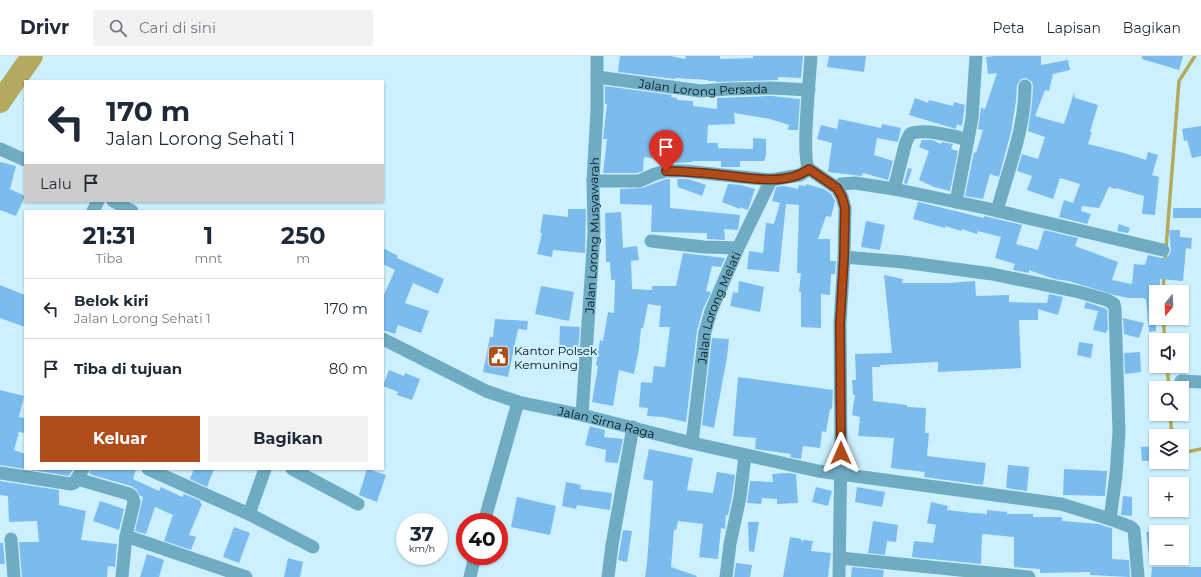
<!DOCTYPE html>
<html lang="id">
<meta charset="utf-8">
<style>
:root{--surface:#fff;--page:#f2f2f3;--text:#1f2937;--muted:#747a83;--line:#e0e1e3;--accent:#b04c19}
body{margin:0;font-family:Montserrat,sans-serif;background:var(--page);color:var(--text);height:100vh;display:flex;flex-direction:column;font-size:15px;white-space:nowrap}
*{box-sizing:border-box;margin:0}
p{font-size:13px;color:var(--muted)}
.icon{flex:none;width:22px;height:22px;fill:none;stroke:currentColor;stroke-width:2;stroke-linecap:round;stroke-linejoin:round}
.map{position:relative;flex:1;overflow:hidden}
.side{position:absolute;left:24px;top:154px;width:360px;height:260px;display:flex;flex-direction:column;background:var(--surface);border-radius:0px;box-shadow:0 1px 3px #0004}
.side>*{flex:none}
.top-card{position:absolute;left:24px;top:24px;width:360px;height:122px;border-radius:0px;box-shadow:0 1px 3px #0004;background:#fff;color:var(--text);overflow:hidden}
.needle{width:26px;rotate:198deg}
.buttons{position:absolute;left:1149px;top:229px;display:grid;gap:8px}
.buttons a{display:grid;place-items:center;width:40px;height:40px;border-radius:0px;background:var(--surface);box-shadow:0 1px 3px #0004;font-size:20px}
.speed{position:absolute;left:396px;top:457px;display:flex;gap:8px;font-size:20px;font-weight:700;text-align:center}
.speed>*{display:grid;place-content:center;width:52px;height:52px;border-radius:50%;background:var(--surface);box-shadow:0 1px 3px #0004;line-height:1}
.speed small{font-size:10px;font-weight:400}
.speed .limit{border:6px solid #d22;background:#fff;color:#111}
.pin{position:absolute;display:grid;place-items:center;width:34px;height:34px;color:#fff;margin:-41px -17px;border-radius:50% 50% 50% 0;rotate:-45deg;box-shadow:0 0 4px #0007}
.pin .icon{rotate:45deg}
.me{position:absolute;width:44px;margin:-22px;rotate:0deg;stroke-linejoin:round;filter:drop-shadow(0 0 3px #0008)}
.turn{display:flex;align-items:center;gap:14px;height:84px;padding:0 16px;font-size:18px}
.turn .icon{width:52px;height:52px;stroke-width:2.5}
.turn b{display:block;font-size:28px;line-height:34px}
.then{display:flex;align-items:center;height:38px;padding:0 16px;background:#0003;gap:8px;font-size:15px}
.eta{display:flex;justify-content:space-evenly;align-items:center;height:68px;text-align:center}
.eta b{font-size:24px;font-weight:700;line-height:28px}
.action{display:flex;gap:8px;margin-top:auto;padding:8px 16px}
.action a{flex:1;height:46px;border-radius:0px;background:var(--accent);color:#fff;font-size:16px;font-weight:700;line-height:46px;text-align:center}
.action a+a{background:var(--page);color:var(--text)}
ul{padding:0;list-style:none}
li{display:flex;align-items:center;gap:12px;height:60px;padding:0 16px;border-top:1px solid var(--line)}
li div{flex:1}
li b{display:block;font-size:15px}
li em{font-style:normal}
header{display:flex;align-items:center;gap:24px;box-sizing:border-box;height:56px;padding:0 20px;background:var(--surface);border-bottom:1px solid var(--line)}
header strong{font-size:19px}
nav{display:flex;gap:22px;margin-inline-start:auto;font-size:14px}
.search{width:280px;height:36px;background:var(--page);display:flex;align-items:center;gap:10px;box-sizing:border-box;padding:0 14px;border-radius:0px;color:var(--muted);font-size:15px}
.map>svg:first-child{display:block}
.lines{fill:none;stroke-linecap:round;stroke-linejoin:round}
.stream{stroke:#b1aa5f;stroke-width:3.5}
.river{stroke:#b1aa5f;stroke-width:22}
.building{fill:#7cbbed}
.minor{stroke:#6facc3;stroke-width:13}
.route-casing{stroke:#723110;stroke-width:10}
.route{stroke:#b04c19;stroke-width:7}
.labels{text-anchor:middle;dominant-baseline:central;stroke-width:4;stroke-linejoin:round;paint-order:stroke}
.street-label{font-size:12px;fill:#021016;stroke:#cdf0fe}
.poi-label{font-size:12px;fill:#021016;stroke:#cdf0fe;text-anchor:start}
</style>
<header>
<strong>Drivr</strong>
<div class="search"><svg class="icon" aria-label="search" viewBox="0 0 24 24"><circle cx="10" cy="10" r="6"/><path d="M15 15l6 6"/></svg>Cari di sini</div>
<nav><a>Peta</a><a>Lapisan</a><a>Bagikan</a></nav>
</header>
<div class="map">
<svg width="1201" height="521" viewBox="0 0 1201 521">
<rect width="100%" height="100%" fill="#cdf0fe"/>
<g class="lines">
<path class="stream" d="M1165,205L1179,25L1195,0
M1163,236L1164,219
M1163,262L1165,284
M1167,310L1169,332
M1170,358L1172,380
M1182,397L1201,393"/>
<path class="river" d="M0,46L32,0"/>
</g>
<path class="building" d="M620,0H670L685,3L686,0H720V3L753,2V0H803L801,22L778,21V24L716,26V25H708V24L675,22V23L618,16Z
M829,0H866L864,16L827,11Z
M995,0H1041V9L1068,4L1070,14L1053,18L1049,35L1045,34L1035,60L1064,68L1074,37L1075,42L1098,49L1090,76H1092L1088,88L1124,97L1146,104L1148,96L1158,99L1152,119L1159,121L1155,159L1142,158L1144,140L1116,132V133L1109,131L1099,152L1082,150L1081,155L1091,158L1087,168L1059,161L1064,144L1073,147L1080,128L1060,122L1053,143L1027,134L1032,120L1017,115L1022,98L1038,103L1045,81L1028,75L1032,47L1033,30L1032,26L1026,22L1021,23L1017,29L1016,45L1011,76L999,121L990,118L983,143L965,140L974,96L976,97L983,74L978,73L981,52L985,53L997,17L988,18L986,1Z
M1142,0H1183L1179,14L1142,3Z
M605,30L672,39L671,41L677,42V44L693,45V50L717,53V42L772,40L800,43L798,74H788L789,69L770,63L734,57L735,68L708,69L707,87H718V92L753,93V82L766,83V99L764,105H740V111H721V105H692V106L676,107V106L644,101L643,115L637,117H603L607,83H603L607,48H605Z
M915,42L928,47L929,44L953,50L954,46L965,49L962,70L957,68L956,73L909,59Z
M839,63L881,72L882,68L901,72L898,86L877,82L874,99L893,105L888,124L863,117L862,120L828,116L832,87L817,83L821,69L837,73Z
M1201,70V100L1192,102L1187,84L1184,85L1182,73Z
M922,84H932L941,88L942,86L953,88L951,93L958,95L950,135L934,131L919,124L929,95L919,91Z
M0,106L16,110L10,133L25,140L16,160L0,154Z
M908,112L912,113L907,128L904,127Z
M666,123H670V152L740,159L738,174L724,173L725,184L707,183V177L651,176L652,149L620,148V133L642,132Z
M677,123H688L706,129L702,140L678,131Z
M728,128L741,129L755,133L748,154L740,151V153L722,146Z
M806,128L824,133L831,138L835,145L831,161L826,160L818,183H830V205H836L835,218H831L830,239L821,238V272L801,271V236H799L801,217H797L799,149L786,148L779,216L747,213L749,195L763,197L766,167L774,168L780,147L772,145L776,131L784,130L798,133L799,129L806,130Z
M918,146L984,162V160L1022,169L1016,188L1038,194L1044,174L1078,182L1075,190L1118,206L1112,224L1132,228L1134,208L1145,209L1148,199L1162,202H1166L1169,199L1171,195L1169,174H1180V181L1192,182L1191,193L1186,192L1183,225L1160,223V236H1156V275L1149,276L1146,243H1144V242H1128L1114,239L1069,225L1054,223L1029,214V217L1013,214L1015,208L995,202L1001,181L978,175L977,178L962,173L961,175L945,170V172L913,163Z
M1173,152H1201V162H1173Z
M568,153H586L585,197L553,194L552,201L537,198L542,177H540L543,158L568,161Z
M621,156L623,192L637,190L639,204L631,205L632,233L652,234V230H676L683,197L725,202L721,211L712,210L706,235L711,236L703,253L697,275L686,366L663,361L647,360L648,352L639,351L641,326L652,327L654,310L665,311L670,271H659L661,250L648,248L643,272H641L639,292L634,318L619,314L613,350L592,346L598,310L596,309L600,284L603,285L608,256L614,257L615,224H611L610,206H606L605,157Z
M866,165L885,169L880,194L861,191Z
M1119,168L1130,172L1128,177L1117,175Z
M383,192L398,200L397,202L444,223L438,238L413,227L405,247L429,255L421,277L398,269L395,278L383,274V241L395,214L383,208Z
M884,219L903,223L902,227H948L975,225L976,240L1009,239V246L1047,247L1049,238L1063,241L1058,259L1038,253V264H1019L1021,312L938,316V306L880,309V311H872L873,345L907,349V351L926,352L925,377H929L927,400L986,407L983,429L924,421L925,416L891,412L894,382L858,380L860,361L852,359L855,339H853L852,324H856L855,298L892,297Z
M739,225L764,231L760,256L730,250L733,236L738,237Z
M0,229L25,239V271L0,262Z
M541,230L574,236L569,265L535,258Z
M1086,246L1107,253L1108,273L1106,277L1093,274L1098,255L1084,252Z
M1123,262L1144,267L1139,282L1124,278Z
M495,263L528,265L527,274L518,273L508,321L483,316L490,281H493Z
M560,270L580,271L578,296L559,295Z
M712,282L729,283L727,301L714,372L702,369Z
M1079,286L1093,288L1091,302L1077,299Z
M1140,296L1141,316L1125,318L1124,297Z
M389,314L404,320L405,317L420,323L412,344L397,339L398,336L383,330Z
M738,321L833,334L832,353H830L826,376L822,375L820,392L803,390L801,403L790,401L791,398L755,393L756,382L733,380Z
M0,334L24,340L19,361L25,362V377L19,376L14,394L25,398V413L0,409Z
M590,370L605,374L604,381L623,383L618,407L605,406L606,394L585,389Z
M1156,390V405H1142L1141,391Z
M649,393L693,402L687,434L713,437L717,416L735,419L732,440L728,459H726L725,473L721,472L718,503L699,501L703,468L678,465L676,474H674L671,511L697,520L696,521H645L647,507L653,425L643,423Z
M1008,409L1029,411L1027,435L1006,432Z
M26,413H73L69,420Z
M91,413H136L133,423L159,435L161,431L182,441L184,438L201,445L200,447L202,448L189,479L196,481L191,494L164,485L173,459L155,451L146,478L135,475L143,441L140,440L137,434L131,430L89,418Z
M194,413H214L207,431L190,423Z
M367,413L386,419L377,446L359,439Z
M1064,413L1107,415L1105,440L1063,439Z
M788,417L796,418L798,447L777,448V443L762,442L761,448L747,447L750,425L773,426L772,418Z
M0,425L59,434V449L86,455L81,484L117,488L115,511L108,510L107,521H22L19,486H39L37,465L9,466L8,440L0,439Z
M566,426L581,429L580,433L612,437L610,454L577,449L576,453L562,450Z
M816,431L832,435L828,450L812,446Z
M857,431L885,436L882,451L855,446Z
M1123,440L1132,441V460L1121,459Z
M517,441L556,450L550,479L511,471Z
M100,445L124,453L119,474L93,465Z
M931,446L948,450L947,454L973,457L987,458V454L1007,456V458H1033V461H1062V465L1099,468L1107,471L1112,472V503L1129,504L1130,521L1090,519V516L1040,517V513L1014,511V481L984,478L982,479L981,508L912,501L914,485L933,487L936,469L927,467Z
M873,465L898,469L896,486L887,485L885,499L868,497Z
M748,466H759L754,496L749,495Z
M234,471L250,477L239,507L223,501Z
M623,474L632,475L627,506L618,504Z
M1156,475V506H1150L1146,476Z
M790,481L801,483L802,487L803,484L813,485L811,495L831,497L828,521H783Z
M0,487H3L5,508H0Z
M147,498L164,504L159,521H140Z
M288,502L303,506L300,521H284Z
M736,507L752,509L750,521H734Z
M852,511L884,514L883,521H851Z
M1152,511H1201V521H1151Z"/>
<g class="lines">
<g class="minor">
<path d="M811,0C810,19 801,102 809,113L837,132L842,141L845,152L844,201L840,267L841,397L839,521"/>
<path id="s1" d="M597,21L701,35L728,33L772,32L809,34"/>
<path d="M0,93L25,104"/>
<path d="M593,125H639L655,118L666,115H685L771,124L800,119L809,113"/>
<path d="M837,132L841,128L855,127L894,133L985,152L1163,194"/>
<path d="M894,133L906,86L910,78C922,72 955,80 968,84"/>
<path d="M113,145L132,155"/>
<path d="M956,146L972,62L976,0"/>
<path d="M93,155L98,145"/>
<path d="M997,155C1008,114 1025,73 1025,30"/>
<path d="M651,185L704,191L738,192"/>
<path d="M844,201L903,206L992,218L1079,236L1107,244L1114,248L1115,253L1119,376L1116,419L1110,463"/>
<path id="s2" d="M383,283L486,335L518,346L582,359L692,387L818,415L1061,448L1110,463L1131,471L1134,474L1138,521"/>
<path d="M1181,325L1201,326"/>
<path id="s3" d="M582,359L594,177L593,125L597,54V0"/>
<path id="s4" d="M692,387L705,276L711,255L738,192L771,124"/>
<path d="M148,413L249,458L265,413"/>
<path d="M292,413L358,448"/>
<path d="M0,417L71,428L74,427L83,413"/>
<path d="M77,423L129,438L132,440L134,446L126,480L122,521"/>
<path d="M249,458L313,491"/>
<path d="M484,466L518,346"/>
<path d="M126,480L246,521"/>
<path d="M11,483L14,521"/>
<path d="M840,502L1029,521"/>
<path d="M470,521L475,500"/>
<path d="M608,521L612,489L633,371"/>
<path d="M726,521L730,488L740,441L745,400"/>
</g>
</g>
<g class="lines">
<defs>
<path id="route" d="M666,115C685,115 703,117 722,119C748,122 787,130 809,113L837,132L842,141L845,152L844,201L840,267L841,397"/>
</defs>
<use href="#route" class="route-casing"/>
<use href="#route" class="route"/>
</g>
<defs>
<symbol id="civic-square" viewBox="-11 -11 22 22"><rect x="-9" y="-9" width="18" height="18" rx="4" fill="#b04c19" stroke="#cdf0fe"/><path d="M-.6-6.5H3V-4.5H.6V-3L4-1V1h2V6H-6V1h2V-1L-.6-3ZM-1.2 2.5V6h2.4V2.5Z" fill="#fff"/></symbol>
</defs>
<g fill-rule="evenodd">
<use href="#civic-square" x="486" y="288" width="25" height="25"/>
</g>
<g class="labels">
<g class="street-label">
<text stroke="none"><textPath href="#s1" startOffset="107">Jalan Lorong Persada</textPath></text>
<text stroke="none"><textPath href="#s3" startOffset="180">Jalan Lorong Musyawarah</textPath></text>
<text stroke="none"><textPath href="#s4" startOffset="139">Jalan Lorong Melati</textPath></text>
<text stroke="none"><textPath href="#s2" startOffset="240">Jalan Sirna Raga</textPath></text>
</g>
<g class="poi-label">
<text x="514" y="294">Kantor Polsek<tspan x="514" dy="14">Kemuning</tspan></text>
</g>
</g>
</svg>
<div class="buttons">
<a><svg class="needle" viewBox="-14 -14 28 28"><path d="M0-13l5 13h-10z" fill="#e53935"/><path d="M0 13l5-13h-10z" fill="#747a83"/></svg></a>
<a><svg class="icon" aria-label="sound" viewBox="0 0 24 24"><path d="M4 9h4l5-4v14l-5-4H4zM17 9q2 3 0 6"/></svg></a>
<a><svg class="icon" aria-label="search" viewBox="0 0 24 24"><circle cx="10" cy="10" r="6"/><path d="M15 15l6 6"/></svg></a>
<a><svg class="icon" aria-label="layers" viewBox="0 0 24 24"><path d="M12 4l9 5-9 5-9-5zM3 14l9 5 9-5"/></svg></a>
<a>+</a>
<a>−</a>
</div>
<div class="speed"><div>37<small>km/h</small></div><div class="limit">40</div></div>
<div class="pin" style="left:666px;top:115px;background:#d93025"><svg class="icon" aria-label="arrive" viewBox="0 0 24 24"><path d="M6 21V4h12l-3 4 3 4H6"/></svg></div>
<svg class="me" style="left:841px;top:397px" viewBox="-20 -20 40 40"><path d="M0-17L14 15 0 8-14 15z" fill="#b04c19" stroke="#fff" stroke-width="4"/></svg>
<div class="top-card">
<div class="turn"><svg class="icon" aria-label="left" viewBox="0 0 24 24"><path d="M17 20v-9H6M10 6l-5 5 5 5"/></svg><div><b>170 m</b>Jalan Lorong Sehati 1</div></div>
<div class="then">Lalu<svg class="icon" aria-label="arrive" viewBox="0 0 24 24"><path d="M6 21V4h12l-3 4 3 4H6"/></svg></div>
</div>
<section class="side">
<div class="eta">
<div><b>21:31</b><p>Tiba</p></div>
<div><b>1</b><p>mnt</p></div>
<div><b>250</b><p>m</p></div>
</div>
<ul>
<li><svg class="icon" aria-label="left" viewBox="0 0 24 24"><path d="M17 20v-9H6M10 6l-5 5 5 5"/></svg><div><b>Belok kiri</b><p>Jalan Lorong Sehati 1</p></div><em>170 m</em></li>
<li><svg class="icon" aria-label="arrive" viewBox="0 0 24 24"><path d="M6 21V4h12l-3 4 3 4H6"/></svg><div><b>Tiba di tujuan</b></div><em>80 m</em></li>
</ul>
<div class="action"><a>Keluar</a><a>Bagikan</a></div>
</section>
</div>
